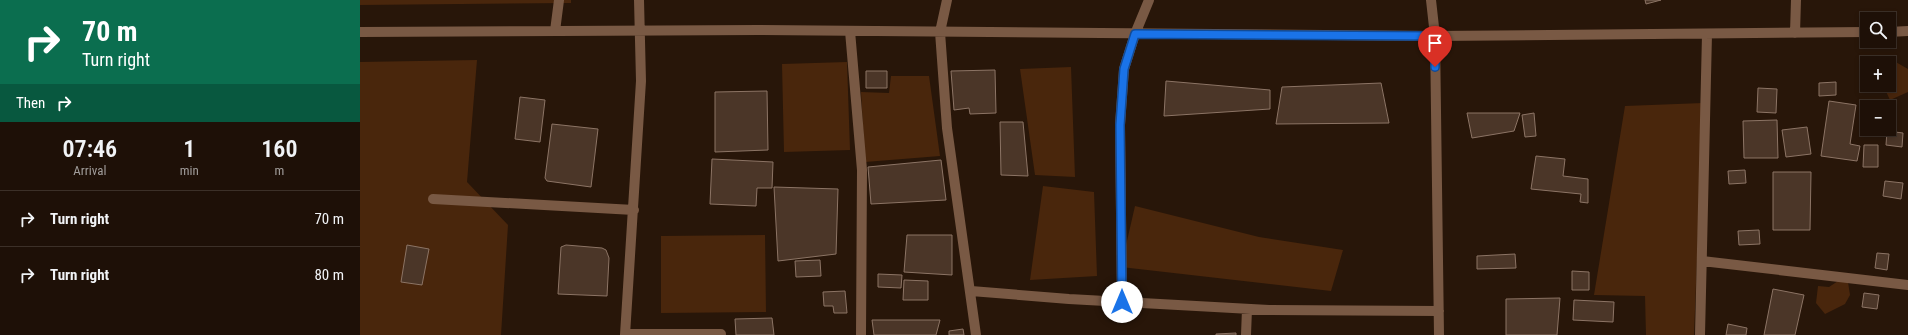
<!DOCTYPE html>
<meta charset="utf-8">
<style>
:root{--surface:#1e1007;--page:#2b1e15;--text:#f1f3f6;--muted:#a19d9b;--line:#3c3028}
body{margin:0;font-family:"Roboto Condensed",sans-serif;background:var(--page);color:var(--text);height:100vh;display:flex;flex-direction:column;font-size:15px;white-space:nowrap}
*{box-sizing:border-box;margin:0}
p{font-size:13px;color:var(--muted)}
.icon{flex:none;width:22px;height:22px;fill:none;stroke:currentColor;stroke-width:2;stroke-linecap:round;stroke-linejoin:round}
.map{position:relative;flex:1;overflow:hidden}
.side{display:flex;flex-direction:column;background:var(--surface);width:360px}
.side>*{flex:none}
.banner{background:#0b6e4f;color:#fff;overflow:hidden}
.fabs{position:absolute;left:1500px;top:12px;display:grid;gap:8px}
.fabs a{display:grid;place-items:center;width:36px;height:36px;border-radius:0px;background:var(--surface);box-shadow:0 2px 6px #0003,0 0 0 1px var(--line);font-size:20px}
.pin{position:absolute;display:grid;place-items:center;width:34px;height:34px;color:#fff;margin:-41px -17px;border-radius:50% 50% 50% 0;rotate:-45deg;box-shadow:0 0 4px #0007}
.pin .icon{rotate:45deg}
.me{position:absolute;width:44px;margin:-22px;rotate:0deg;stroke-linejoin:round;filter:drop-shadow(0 0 3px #0008)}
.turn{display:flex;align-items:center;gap:14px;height:84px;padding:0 16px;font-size:18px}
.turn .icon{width:52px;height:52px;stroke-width:2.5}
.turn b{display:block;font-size:28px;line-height:34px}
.then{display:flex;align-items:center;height:38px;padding:0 16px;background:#0003;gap:8px;font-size:15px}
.eta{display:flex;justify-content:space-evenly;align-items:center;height:68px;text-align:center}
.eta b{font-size:24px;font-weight:600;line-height:28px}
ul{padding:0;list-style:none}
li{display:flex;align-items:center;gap:12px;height:56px;padding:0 16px;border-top:1px solid var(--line)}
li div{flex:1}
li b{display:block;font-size:15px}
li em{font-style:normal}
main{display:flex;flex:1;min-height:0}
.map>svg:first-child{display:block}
.green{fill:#49260c}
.building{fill:#4b3628;stroke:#8c7465}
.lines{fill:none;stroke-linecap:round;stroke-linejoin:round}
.minor{stroke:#795944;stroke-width:10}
.route-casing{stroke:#114b97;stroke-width:10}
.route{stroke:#1a73e8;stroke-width:7}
</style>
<main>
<section class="side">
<div class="banner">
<div class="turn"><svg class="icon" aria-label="right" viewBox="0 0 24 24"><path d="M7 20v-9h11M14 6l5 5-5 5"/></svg><div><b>70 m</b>Turn right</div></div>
<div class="then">Then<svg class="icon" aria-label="right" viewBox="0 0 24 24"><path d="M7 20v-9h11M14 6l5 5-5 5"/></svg></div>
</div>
<div class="eta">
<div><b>07:46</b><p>Arrival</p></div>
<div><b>1</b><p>min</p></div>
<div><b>160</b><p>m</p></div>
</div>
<ul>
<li><svg class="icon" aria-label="right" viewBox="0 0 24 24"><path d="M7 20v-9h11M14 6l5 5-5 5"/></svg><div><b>Turn right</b></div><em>70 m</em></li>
<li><svg class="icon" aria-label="right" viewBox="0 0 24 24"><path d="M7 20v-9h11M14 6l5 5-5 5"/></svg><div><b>Turn right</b></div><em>80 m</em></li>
</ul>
</section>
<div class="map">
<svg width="1548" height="335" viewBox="0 0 1548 335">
<rect width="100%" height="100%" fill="#281609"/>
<path class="green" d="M0,0H211V3L0,5Z
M117,60L107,182L148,225L141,335H0V62Z
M1534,61L1548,69V92L1530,100L1523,85H1529V67Z
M487,62L490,150L424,152L422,64Z
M711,67L715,177L675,175L660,69Z
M531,76H569L580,156L505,162L501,92L529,93Z
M1343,103L1334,335H1286L1285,296L1234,295L1265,106Z
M683,186L734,192L737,276L670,280Z
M775,206L899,237L983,250L971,291L761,267Z
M405,235L406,312L301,313V236Z
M1478,281L1488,282L1490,295L1485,304L1465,314L1456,303L1458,286L1469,287Z"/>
<path class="building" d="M1285,0H1301L1286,4Z
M635,70L636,113L610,114L609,108L594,110L591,71Z
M506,71H527V88H506Z
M806,81L910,90V109L804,116Z
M1476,82V95L1459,96V83Z
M1021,83L1029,123L916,124L922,87Z
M1398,88L1417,89L1416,113L1397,112Z
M407,91L408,150L355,152V92Z
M160,97L185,100L180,142L155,139Z
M1469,101L1496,105L1490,144L1500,146L1497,161L1461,156Z
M1107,113H1160L1154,131L1112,138Z
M1174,113L1176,136L1165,137L1162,115Z
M1417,120L1418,158H1384L1383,121Z
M640,122H663L668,176L641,175Z
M192,124L238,129L231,187L187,181L185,178Z
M1447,127L1451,154L1426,157L1422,130Z
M1527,131L1543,133L1542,147L1526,145Z
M1504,145H1518V167H1503Z
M1176,156L1205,159L1203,176L1228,179V203L1220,202L1221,194L1171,189Z
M352,159L413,162L412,188H397L396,206L350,204Z
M581,160L586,200L511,204L508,167Z
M1385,170L1386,183L1369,184L1368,171Z
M1413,172H1451L1450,230H1413Z
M1525,181L1543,183L1541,199L1523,196Z
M414,187L478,189L476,254L418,261Z
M1399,230L1400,244L1379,245L1378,231Z
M547,235H592V275L544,272Z
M47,245L69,249L62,285L41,282Z
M206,245L242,248L246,250L249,258L247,296L198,294L201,247Z
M1517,253L1529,254L1527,270L1515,268Z
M1155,254L1156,268L1117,269V256Z
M460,260L461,276L436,277L435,261Z
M1212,271L1229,272V290H1212Z
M518,274L542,275L541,288L518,287Z
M544,280L568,281V300H543Z
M1413,289L1444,295L1435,335H1404Z
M485,291L487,313H474L473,306H464L463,292Z
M1504,293L1519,295L1517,309L1502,307Z
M1200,298L1197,335H1146V299Z
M1214,300L1254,302L1253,322L1213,320Z
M412,318L414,335H376L375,319Z
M512,320H580L576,335H514Z
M1368,324L1387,328L1386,335H1366Z
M603,329L604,335H589V331Z
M876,333V335H856V334Z"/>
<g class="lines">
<path class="minor" d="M587,0L580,32L587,128L616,335
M1071,0L1075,36L1079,335
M195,31L199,0
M490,31L502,170L501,335
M0,32L399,30L1075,36L1507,32
M1529,32L1548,31
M1435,33L1436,0
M73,199L274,210
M1342,261L1548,285
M611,291L709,299L909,310L1079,311
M762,302L760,125L764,69L775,34L789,0
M265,334H361
M265,335L281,81L279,0
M886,335L887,309
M1340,335L1347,34"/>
</g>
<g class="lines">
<defs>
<path id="route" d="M762,302L760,125L764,69L775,34L1075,36V67"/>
</defs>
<use href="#route" class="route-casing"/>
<use href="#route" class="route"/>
</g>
</svg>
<div class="fabs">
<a><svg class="icon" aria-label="search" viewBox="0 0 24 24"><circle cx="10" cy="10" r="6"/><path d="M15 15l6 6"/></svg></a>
<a>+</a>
<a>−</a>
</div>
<div class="pin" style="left:1075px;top:67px;background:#d93025"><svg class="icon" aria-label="arrive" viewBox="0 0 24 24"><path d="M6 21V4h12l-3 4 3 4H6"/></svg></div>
<svg class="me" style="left:762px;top:302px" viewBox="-20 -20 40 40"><circle r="19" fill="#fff"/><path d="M0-13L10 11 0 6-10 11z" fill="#1a73e8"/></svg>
</div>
</main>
